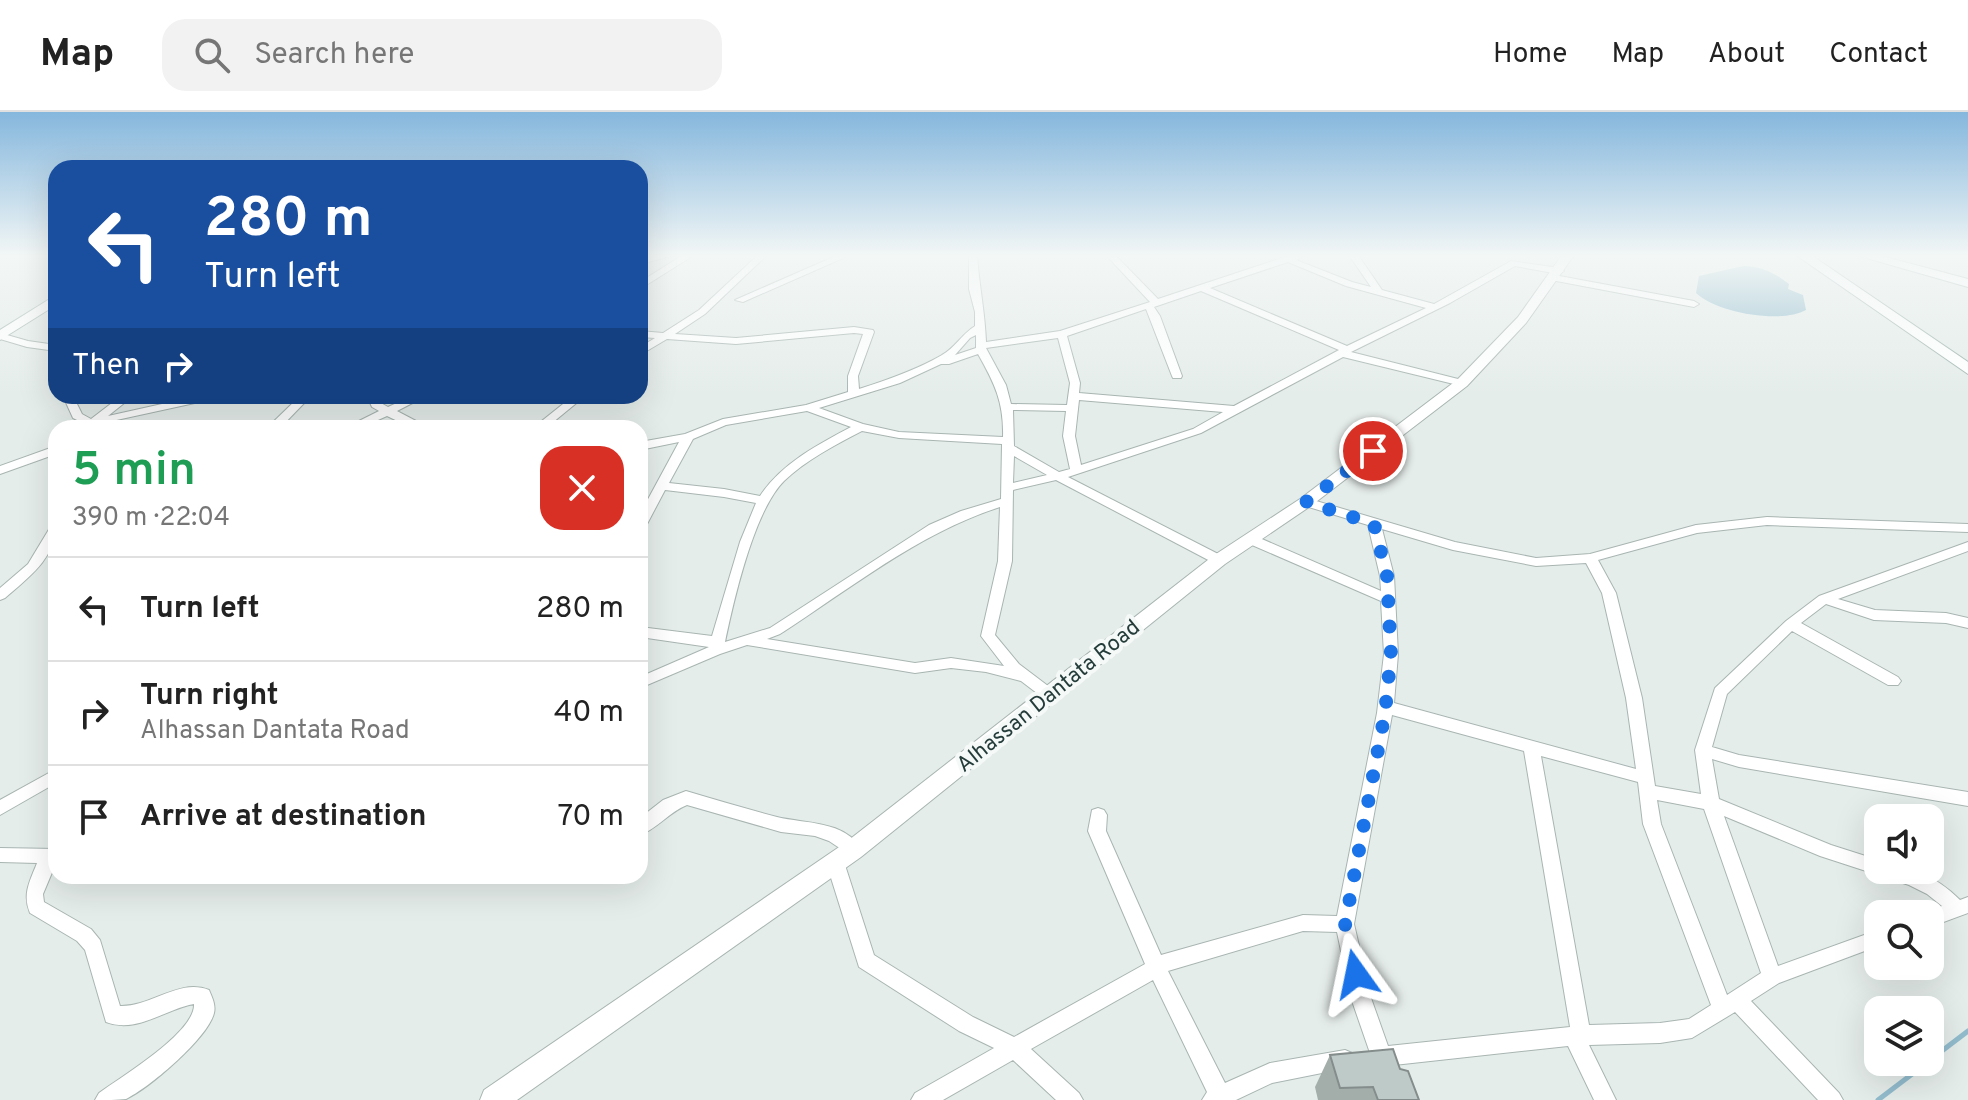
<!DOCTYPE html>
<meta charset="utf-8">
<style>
:root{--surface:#fff;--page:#f2f2f2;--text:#222;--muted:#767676;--line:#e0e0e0}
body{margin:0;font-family:Overpass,sans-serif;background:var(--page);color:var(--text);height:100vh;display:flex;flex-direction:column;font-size:30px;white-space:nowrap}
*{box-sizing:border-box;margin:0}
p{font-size:26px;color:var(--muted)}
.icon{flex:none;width:44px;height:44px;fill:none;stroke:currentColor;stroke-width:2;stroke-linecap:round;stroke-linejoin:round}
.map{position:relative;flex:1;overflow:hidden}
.details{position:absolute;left:48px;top:308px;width:600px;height:464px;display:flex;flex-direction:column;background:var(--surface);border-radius:24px;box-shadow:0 8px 32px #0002}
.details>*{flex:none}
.guide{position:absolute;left:48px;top:48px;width:600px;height:244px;border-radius:24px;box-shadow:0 8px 32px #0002;background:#1a4fa0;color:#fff;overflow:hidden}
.controls{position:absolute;left:1864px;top:692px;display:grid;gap:16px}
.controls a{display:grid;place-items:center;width:80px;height:80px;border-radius:16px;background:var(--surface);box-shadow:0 8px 32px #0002;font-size:40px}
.pin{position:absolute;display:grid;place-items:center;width:68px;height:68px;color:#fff;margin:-34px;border:4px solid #fff;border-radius:50%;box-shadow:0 2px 8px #0007}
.me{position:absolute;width:88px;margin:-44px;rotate:348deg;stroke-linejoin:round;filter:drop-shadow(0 0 6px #0008)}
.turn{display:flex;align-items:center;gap:28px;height:168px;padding:0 24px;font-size:36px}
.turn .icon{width:104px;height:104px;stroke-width:2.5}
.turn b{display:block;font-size:56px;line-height:68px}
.then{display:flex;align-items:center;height:76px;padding:0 24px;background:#0003;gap:16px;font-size:30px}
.round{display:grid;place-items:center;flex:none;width:84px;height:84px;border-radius:24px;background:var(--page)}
.overview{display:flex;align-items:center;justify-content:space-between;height:136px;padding:0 24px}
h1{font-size:48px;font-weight:600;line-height:60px;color:#1e9e55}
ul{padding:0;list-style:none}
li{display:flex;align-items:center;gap:24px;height:104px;padding:0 24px;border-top:2px solid var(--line)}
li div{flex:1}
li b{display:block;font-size:30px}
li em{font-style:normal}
header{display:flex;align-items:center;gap:48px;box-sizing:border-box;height:112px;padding:0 40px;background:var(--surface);border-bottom:2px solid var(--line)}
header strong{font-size:38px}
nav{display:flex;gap:44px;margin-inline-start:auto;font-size:28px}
.search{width:560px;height:72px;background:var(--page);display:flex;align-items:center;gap:20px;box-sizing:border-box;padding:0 28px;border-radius:24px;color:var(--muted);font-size:30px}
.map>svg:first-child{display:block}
.water{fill:#92bccd}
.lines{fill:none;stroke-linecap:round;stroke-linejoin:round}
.stream{stroke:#92bccd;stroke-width:5}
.minor-casing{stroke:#a8b5b2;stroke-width:2}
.tertiary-casing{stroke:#a8b5b2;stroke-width:2}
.secondary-casing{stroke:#a1b5b0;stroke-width:2}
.minor{fill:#fff;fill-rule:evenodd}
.tertiary{fill:#fff;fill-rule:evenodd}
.secondary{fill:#fff;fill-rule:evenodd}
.wall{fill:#a3aeab}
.building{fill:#bdcac7;stroke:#848d8b;stroke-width:2}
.route{stroke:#1a73e8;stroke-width:14;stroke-dasharray:0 25.2}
.labels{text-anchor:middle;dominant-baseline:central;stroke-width:8;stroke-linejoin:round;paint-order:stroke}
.street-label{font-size:22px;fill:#253d3a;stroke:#f5f9f8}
</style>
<header>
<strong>Map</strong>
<div class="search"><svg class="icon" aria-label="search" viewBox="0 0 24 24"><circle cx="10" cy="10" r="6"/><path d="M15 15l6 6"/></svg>Search here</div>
<nav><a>Home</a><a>Map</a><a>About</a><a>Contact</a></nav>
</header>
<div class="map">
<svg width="1968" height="988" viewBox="0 0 1968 988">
<rect width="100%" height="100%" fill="#e5edea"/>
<path class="water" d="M1743,154C1761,154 1775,161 1789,172L1788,177L1803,183L1806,198C1781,212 1717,201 1696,181L1699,164Z"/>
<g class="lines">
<path class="stream" d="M1930,948L1968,919
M1878,988L1928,950"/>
<defs>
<path id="minor" d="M656,143H675L640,152V146Z
M683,143H694L640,177V170Z
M758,143H767L705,202L675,222L736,226L854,215L873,218L874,220L858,264L859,277C887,268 916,258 942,243C955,236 961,223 975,214V200L969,177V143H977C979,173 985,200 986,230L1060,219L1150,190L1106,143H1115L1158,187L1291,143H1305L1296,148L1352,170L1371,175L1349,143H1358L1382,178L1434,192L1511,149L1559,156L1564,159L1559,162L1515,154L1450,191L1351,240L1466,269V273L1462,274L1343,245L1201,321L1068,365L1224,445L1226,448L1224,451H1214L1056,368L1013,378L1012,449L995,523L1019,552L1056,580L1059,584L1056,588H1046L1021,569L986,560L951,556L915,561L747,533L720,542L640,576V565L709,535L640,525V515L712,524L740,430L756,391L724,385L665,378L646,414L640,418V402L679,330L640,338V330L685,322L723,307L806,293L848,280V264L863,222L854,221L736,232L667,227L640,243V235L655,226L640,225V219L663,221L699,198ZM1288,150L1346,174L1426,196L1347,234L1210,176ZM1201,179L1339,238L1234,294L1079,281L1080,271L1067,224L1146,197L1172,264L1173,266H1181L1182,264L1160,204L1154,195ZM976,223V236L955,243L970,226ZM1058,226L1070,271L1067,293L1011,292L1006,273L986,236ZM978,242C995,272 1004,291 1003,325L899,320L863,312L819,296L900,271L941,252H949ZM1079,288L1223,300L1193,317L1081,353L1075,324ZM1013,298L1066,299L1063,324L1070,357L1059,360L1014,334ZM807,299L851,315C817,333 781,352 760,384L724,377L669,371L693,327L726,313ZM862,319L899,326L1002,332L1001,387L961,399L929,413L770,516L725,530C734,487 754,399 784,369C806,348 835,333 862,319ZM1014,344L1047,363L1013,371ZM1000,395L998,449L981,524L1004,554L951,546L915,551L767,527L780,522C851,476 919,421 1000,395Z
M838,143H850L743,190L735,188Z
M1554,163L1694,189L1699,192L1694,195L1551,168L1549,166Z
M0,221L28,229L56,233V239L27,235L0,227Z
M63,284H73L82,302L91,307L121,284H133L108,304L198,284H218L213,287L89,314L73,306Z
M300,284H311L280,316H267Z
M367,284H377L381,291L388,295L412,284H426L397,299L416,309L435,314L437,316L408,314L387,304L360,316H345L379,299L372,295Z
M573,284H585L546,316H533Z
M56,334V342L0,362V354Z
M1306,386L1455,430L1536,446L1590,442L1696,413L1767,405L1968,412V420L1767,413L1697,421L1598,448L1616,481L1642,586L1655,674L1701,682L1695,638L1715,576L1786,509L1819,484L1968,430V439L1838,487L1875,498L1946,501L1968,506V516L1946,511L1874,508L1826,492L1801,511L1898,565L1901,569L1898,573H1888L1792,519L1727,582L1712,635L1739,643L1968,680V694L1739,655L1712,647L1719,687L1831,733L1878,748V758C1915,758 1933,761 1960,788L1968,785V801L1930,815V802L1923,801L1942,794L1927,782L1909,773L1820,744L1724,704L1778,854L1878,818V834L1779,871L1751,889L1839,981L1843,988H1818L1735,900L1692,926L1660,931L1589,933L1616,988H1594L1568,934L1394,953L1407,988H1385L1374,953L1368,945L1370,941L1351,886L1337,820L1303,819L1168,859L1225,971L1270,951L1345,938L1352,941L1355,948L1352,955L1272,971L1236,988H1202L1207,980L1153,868L1031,937L1079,981L1083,988H1056L1013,948L943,988H911L915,981L994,936L959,919L859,855L826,750L829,745L835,743L841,745L844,750L874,843L973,905L1014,925L1145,852L1088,719L1092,698L1098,696L1104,698L1107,703L1106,719L1161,843L1303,803L1337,804L1377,601L1384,542L1381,489L1245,430L1243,427L1245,424H1255L1381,479L1380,464L1368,413L1302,393L1300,390ZM1382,417L1453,438L1536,454L1586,451L1602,481L1626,586L1636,657L1394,591L1398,542L1394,464ZM1392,603L1524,639L1570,915L1388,934L1371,886L1354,812ZM1541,644L1638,670L1643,712L1711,893L1689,907L1660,911L1589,913ZM1657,688L1704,697L1761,861L1727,883L1661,712Z
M56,413C56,446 28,466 5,486L0,488V476L28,452L51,414Z
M56,657V671L0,703V688Z
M686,679C716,688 747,697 777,705C805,712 845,708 862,738L859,743L853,745L829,729L815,724L781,720L687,693C669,700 657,717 640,723V706L663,688Z
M0,736L56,737V751L43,782L44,790L91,817L100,828L120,894C151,895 179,866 209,878C212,885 216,893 214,901C208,926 149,976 126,987C118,988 105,988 95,988L99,981C121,965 196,920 194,892C165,897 137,922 106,910L85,838L77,829L30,801C22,782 30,769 37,751L0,750Z"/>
<path id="tertiary" d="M1562,143H1574L1526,211L1467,274L1312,393L1225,452L861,745L517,988H480L484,978L845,731L1213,444L1300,387L1457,268L1518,205Z"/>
<path id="secondary" d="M1796,143H1811L1968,250V262Z
M1856,143H1878L1968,167V175Z
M56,183V193L0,228V218Z"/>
</defs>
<use href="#minor" class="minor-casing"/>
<use href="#tertiary" class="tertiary-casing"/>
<use href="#secondary" class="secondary-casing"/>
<use href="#minor" class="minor"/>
<use href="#tertiary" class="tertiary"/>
<use href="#secondary" class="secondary"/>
</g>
<path class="wall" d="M1330,943L1400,957L1419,988H1318L1315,975Z"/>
<path class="building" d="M1393,937L1400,957L1408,959L1419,988H1378L1373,975L1340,976L1330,943Z"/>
<linearGradient id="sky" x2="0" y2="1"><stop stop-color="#85b7dd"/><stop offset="0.51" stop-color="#f3f7f6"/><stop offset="1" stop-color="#f3f7f6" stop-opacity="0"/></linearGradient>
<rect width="1968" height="282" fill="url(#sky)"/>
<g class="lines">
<path class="route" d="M1356,862L1345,812L1385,601L1391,542L1387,464L1374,412L1306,390L1373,339"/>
</g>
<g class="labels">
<g class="street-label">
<text transform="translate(1049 585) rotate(-39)">Alhassan Dantata Road</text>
</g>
</g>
</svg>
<div class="controls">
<a><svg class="icon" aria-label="sound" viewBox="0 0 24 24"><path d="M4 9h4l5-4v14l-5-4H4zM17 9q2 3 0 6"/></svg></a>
<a><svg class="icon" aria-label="search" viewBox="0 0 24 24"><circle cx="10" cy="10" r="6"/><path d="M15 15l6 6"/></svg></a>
<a><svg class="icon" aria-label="layers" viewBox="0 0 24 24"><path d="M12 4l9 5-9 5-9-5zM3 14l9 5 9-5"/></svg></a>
</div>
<div class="pin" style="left:1373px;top:339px;background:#d93025"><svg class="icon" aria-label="arrive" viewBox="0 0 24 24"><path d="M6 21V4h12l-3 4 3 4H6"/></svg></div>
<svg class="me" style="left:1356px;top:862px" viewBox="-20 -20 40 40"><path d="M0-17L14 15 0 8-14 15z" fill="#1a73e8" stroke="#fff" stroke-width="4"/></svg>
<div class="guide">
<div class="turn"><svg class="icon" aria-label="left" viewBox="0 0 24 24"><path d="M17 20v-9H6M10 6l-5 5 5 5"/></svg><div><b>280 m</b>Turn left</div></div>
<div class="then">Then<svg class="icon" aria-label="right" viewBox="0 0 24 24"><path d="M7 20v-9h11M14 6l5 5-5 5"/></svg></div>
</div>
<section class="details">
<div class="overview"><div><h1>5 min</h1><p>390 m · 22:04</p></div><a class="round" style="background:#d93025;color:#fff"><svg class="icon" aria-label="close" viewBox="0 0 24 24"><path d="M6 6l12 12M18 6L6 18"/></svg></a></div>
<ul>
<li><svg class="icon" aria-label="left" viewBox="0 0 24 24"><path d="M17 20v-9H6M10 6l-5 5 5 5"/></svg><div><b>Turn left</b></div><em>280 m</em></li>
<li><svg class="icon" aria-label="right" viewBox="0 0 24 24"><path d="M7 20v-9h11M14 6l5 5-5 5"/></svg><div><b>Turn right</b><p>Alhassan Dantata Road</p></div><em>40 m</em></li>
<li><svg class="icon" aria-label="arrive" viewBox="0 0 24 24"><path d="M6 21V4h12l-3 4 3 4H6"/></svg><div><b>Arrive at destination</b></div><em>70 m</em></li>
</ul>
</section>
</div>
